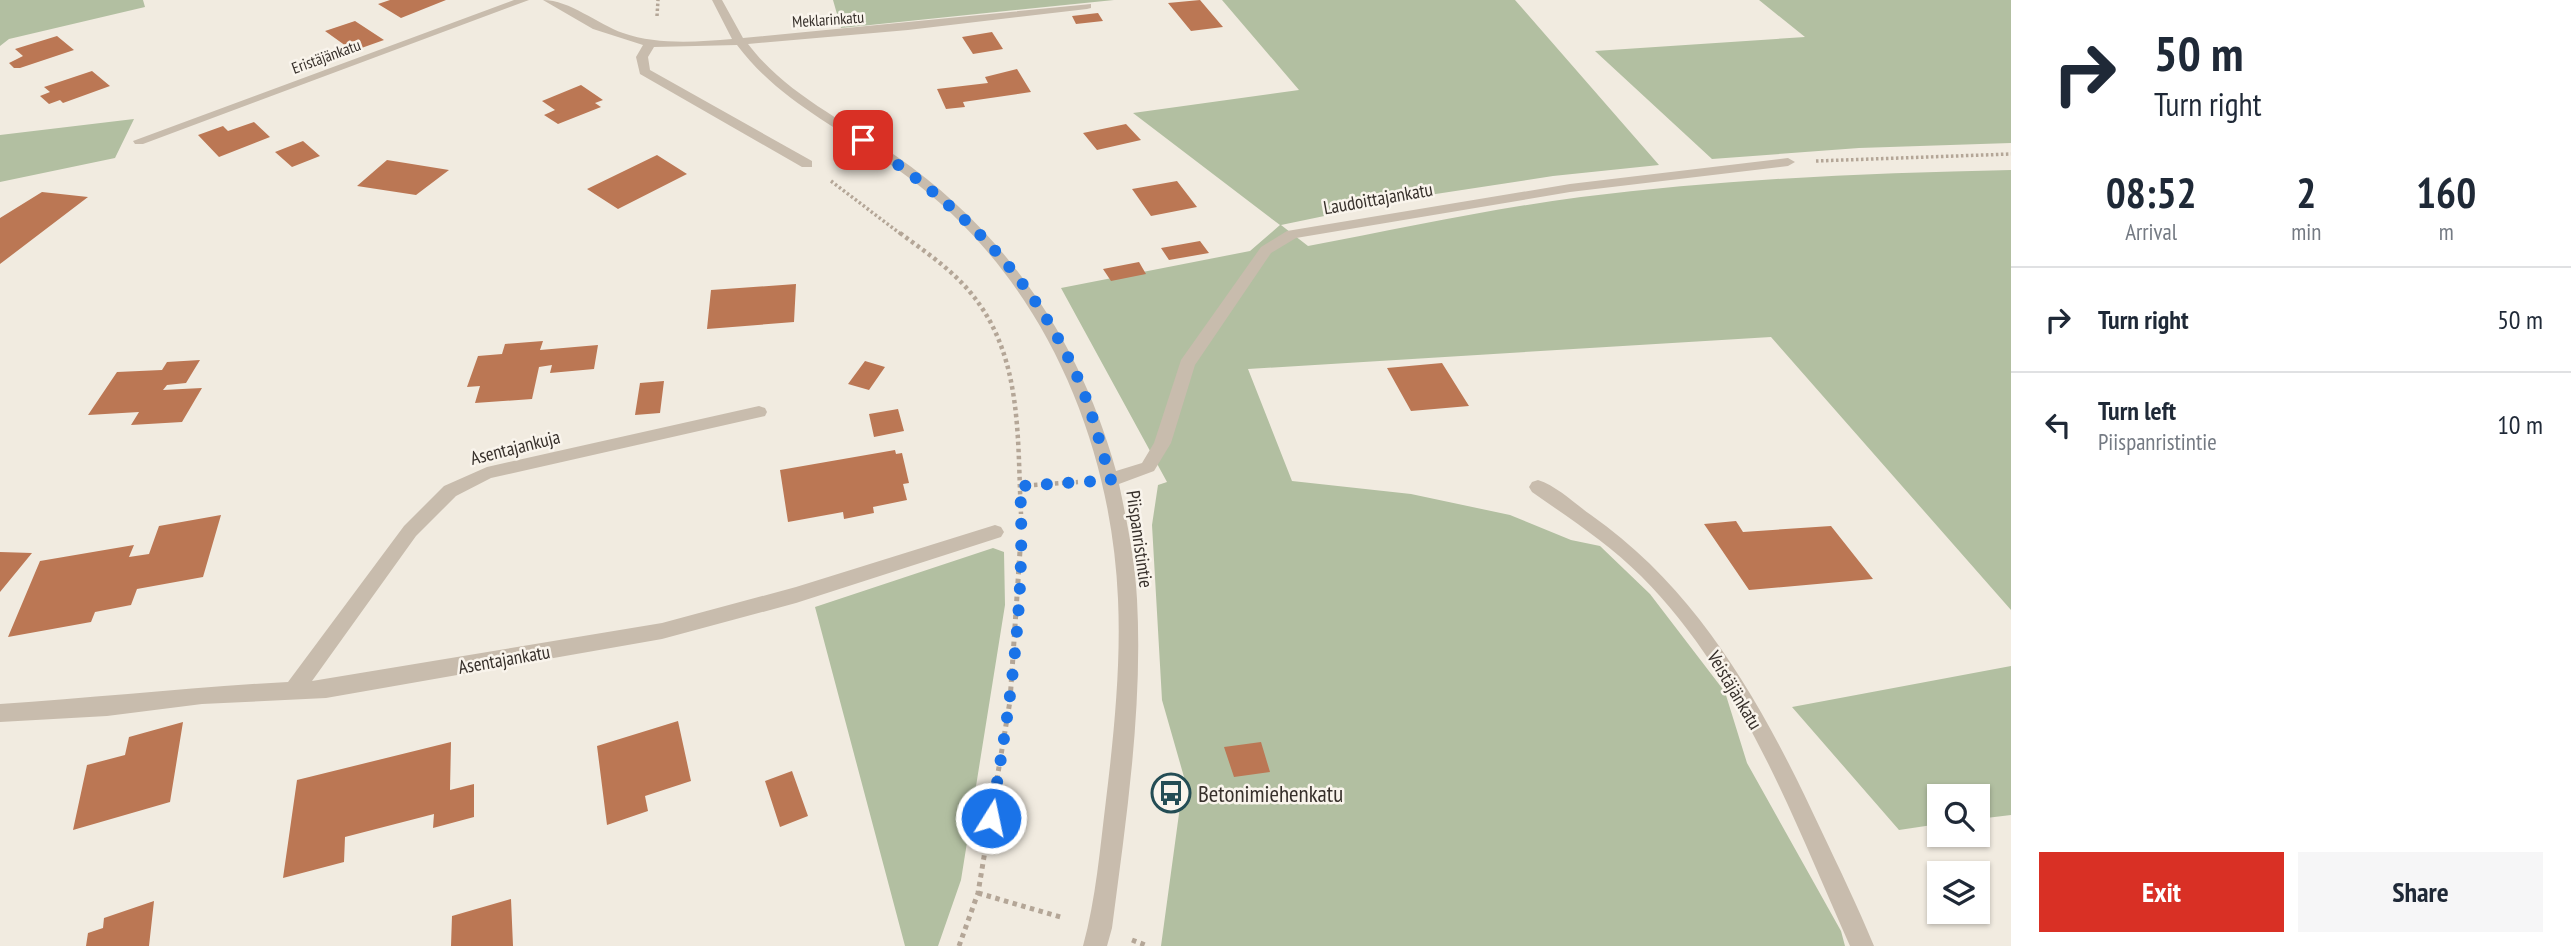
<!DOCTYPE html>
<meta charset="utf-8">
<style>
:root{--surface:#fff;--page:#f6f6f7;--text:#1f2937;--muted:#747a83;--line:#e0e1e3;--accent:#d93025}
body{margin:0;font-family:"PT Sans Narrow",sans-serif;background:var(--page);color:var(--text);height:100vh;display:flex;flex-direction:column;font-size:26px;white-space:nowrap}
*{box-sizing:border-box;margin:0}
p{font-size:23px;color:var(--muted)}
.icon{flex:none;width:38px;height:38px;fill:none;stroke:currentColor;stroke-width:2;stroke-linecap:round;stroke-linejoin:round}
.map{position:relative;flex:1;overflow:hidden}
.sheet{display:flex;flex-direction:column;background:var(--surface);width:560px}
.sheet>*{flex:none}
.guide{background:#fff;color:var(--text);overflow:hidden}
.tools{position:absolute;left:1927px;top:784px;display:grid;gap:14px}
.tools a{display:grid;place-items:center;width:63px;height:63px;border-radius:0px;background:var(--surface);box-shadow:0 2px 5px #0004;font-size:35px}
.pin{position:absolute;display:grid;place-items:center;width:60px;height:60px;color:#fff;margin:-30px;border-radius:14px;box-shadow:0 4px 10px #0006}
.me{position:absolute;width:77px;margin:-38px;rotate:10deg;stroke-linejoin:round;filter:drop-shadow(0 0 5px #0008)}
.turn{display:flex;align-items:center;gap:24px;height:147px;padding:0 28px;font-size:32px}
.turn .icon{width:91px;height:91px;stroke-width:2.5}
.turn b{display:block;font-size:49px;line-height:60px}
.eta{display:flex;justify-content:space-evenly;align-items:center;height:119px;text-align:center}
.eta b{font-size:42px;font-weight:600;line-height:49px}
.action{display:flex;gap:14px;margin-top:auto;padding:14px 28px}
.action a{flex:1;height:80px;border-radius:0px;background:var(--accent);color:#fff;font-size:28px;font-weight:600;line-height:80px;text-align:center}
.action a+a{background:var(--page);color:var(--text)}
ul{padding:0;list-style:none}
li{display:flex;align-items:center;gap:21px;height:105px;padding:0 28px;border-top:2px solid var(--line)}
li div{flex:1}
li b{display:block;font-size:26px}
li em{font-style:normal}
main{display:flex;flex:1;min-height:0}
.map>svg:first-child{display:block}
.green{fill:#b2bfa1}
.building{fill:#bb7754}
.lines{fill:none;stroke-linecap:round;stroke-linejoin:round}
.path-far2{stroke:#b4a697;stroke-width:3.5;stroke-dasharray:2.5 2.5;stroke-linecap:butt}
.path-far1{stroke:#b4a697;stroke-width:4.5;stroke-dasharray:3.5 3.5;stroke-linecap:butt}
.path{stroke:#b4a697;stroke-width:5;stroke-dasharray:4.5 4.5;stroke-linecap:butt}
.minor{fill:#c8bcad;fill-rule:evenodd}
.route{stroke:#1a73e8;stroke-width:12;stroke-dasharray:0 21.6}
.labels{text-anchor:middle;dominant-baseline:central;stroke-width:5;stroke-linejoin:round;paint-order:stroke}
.far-street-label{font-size:16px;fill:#37302b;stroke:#f9f4ec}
.street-label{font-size:19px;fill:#37302b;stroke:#f9f4ec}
.near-poi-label{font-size:23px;fill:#37302b;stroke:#f9f4ec;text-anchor:start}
</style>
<main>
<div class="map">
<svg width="2011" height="946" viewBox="0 0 2011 946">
<rect width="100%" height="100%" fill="#f1ebe0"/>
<path class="green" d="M0,0H143L145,7L9,39L0,46Z
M833,0H1114L841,28Z
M1222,0H1515L1659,165L1553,176L1416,197L1281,225L1308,246C1399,229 1489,209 1581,197C1724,179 1867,173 2011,170V610L1771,337L1248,369L1292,481L1411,494L1510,515L1571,540L1600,546L1650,594L1725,692L1747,763L1841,931L1845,946H1161L1184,777L1162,700L1152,525L1158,485L1167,482L1061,288L1250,251L1280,225L1133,113L1299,90Z
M1759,0H2011V143L1859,148L1712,159L1595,51L1805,37Z
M134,119L115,158L0,182V135Z
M993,548L1004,552L1005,605L961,880L938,946H905L815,607Z
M2011,666V815L1978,819V796H1939V824L1899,830L1792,707Z"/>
<path class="building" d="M390,0H446L401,18L378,4Z
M1200,0L1223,27L1191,31L1168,3Z
M1098,13L1103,21L1076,24L1072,16Z
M355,21L384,40L353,51L325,31Z
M992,32L1003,49L973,54L962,37Z
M57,36L74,50L20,68H14L9,63L23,56L15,49Z
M1017,69L1031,92L963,102L965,107L946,109L937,89L988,83L985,77Z
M92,71L110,86L63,103L60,100L49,104L40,96L50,92L44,87Z
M581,85L603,100L595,103L601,107L558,124L544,115L555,110L542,101Z
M254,122L270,137L219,157L198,135L223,126L228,131Z
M1126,124L1141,140L1097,150L1083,133Z
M303,141L320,156L292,167L275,152Z
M657,155L687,174L618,209L587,189Z
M387,160L449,170L416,195L357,186Z
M1177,181L1197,207L1151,216L1132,189Z
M42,192L88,197L0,264V218Z
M1200,241L1209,253L1169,260L1161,248Z
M1139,262L1146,274L1111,281L1103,269Z
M796,284L794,322L707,329L711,290Z
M543,341L540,350L598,345L594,369L550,373L552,365L539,367L532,399L475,403L480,386L467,387L478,356L502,354L505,344Z
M200,360L186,383L167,385L163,390L202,388L182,422L131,425L139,412L88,415L117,372L162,370L167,362Z
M865,361L885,367L869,390L848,384Z
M1442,363L1469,406L1411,411L1387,368Z
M664,381L660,413L635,415L640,383Z
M898,409L904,431L874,437L869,414Z
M895,450L896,454L902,453L909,483L903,484L907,500L873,507L874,513L844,519L843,512L788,522L780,470Z
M221,515L203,577L137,589L131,605L95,612L91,622L8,637L40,561L134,545L129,557L149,554L159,526Z
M1736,521L1743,532L1831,526L1873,579L1749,590L1704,524Z
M0,552L32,553L0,592Z
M678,721L691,781L645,796L648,811L607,825L597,746Z
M183,722L170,802L73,830L87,765L125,755L129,737Z
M451,742L450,790L474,784V817L433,828L434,814L345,837L344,862L283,878L297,780Z
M1261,742L1270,772L1234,777L1224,747Z
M792,771L808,816L780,827L765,781Z
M511,899L513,946H451L452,916Z
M154,901L149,946H86L88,933L103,928L104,918Z"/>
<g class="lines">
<path class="path-far2" d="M657,16L658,0
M1816,161L2011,154
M831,181L902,235"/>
<path class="path-far1" d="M900,233C924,251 950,268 970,292C1023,355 1017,437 1021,514
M1020,486L1078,482"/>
<path class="path" d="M978,893L1064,918
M1132,940L1148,946
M959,946L978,893L1010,701L1020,551"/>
<path class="minor" d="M514,0H529L143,144H135L133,141Z
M543,0C570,0 597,24 623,33C657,45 697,42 732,39L712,0H722L743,38L1091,4V8L1087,9L908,30L748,44C786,94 845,121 896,156C1006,232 1081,343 1116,471L1142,463L1154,443L1181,360L1261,247L1287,231L1570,184L1788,158L1795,162L1788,166L1570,192L1296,238L1271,253L1195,365L1171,443L1154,471L1119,484C1127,522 1135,560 1137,599C1143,709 1126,820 1112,928L1107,946H1083C1096,899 1100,848 1106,800C1114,734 1121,665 1118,599C1112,459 1058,317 956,218C934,196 908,176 882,159C831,124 775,96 737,45L654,47L648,57L650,70L812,161V167H802L640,74L636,57L643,45L593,29Z
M759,406L765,408L767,412L765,416L491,478L456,496L416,536L312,681L662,623L796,587L995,525L1001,527L1004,532L1001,537L796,603L662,639L326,698L202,704L107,716L0,722V704C96,698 192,687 288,682L404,526L444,486L487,467Z
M1538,480C1557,486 1575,504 1591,515C1702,593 1765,710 1821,830C1839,868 1858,907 1874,946H1850C1793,819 1742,677 1641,576C1609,544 1569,518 1532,492L1529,487L1532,482Z"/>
</g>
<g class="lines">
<path class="route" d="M863,140C959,205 1033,274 1080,383C1093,414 1101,448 1111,480L1020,486C1026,597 1010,709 991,818"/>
</g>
<defs>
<symbol id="bus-ring" viewBox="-11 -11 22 22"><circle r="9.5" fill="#f9f4ec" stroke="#244d55" stroke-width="1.5"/><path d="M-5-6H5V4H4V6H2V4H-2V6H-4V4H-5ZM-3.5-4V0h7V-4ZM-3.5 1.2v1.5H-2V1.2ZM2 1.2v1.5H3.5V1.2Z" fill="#244d55"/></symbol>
</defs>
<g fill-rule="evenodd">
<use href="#bus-ring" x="1149" y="771" width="44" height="44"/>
</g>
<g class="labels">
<g class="far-street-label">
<text transform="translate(828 19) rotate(-4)">Meklarinkatu</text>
<text transform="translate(326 56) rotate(-20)">Eristäjänkatu</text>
</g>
<g class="street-label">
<text transform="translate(1378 198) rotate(-10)">Laudoittajankatu</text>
<text transform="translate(515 447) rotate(-14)">Asentajankuja</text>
<text transform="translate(1140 539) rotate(82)">Piispanristintie</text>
<text transform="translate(504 659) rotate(-10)">Asentajankatu</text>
<text transform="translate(1735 690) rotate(59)">Veistäjänkatu</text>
</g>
<g class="near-poi-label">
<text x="1198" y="793">Betonimiehenkatu</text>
</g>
</g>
</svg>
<div class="tools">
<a><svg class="icon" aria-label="search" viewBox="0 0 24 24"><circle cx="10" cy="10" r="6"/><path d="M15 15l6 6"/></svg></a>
<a><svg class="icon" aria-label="layers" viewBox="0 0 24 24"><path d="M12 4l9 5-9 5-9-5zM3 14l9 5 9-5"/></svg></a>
</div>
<div class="pin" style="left:863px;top:140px;background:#d93025"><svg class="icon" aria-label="arrive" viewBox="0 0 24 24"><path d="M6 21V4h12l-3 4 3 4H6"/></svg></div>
<svg class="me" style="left:991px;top:818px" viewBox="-20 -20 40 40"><circle r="17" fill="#1a73e8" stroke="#fff" stroke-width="3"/><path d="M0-11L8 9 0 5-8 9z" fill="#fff"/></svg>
</div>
<section class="sheet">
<div class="guide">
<div class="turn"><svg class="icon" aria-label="right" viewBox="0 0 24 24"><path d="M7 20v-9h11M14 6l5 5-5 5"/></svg><div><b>50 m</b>Turn right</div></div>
</div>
<div class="eta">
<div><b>08:52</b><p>Arrival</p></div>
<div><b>2</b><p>min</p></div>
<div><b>160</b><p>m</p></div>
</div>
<ul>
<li><svg class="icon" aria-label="right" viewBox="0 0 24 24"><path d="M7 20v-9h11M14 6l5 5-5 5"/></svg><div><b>Turn right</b></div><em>50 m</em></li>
<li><svg class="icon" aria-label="left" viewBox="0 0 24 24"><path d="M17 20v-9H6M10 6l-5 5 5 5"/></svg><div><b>Turn left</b><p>Piispanristintie</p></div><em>10 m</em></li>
</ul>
<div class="action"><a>Exit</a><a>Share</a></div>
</section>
</main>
